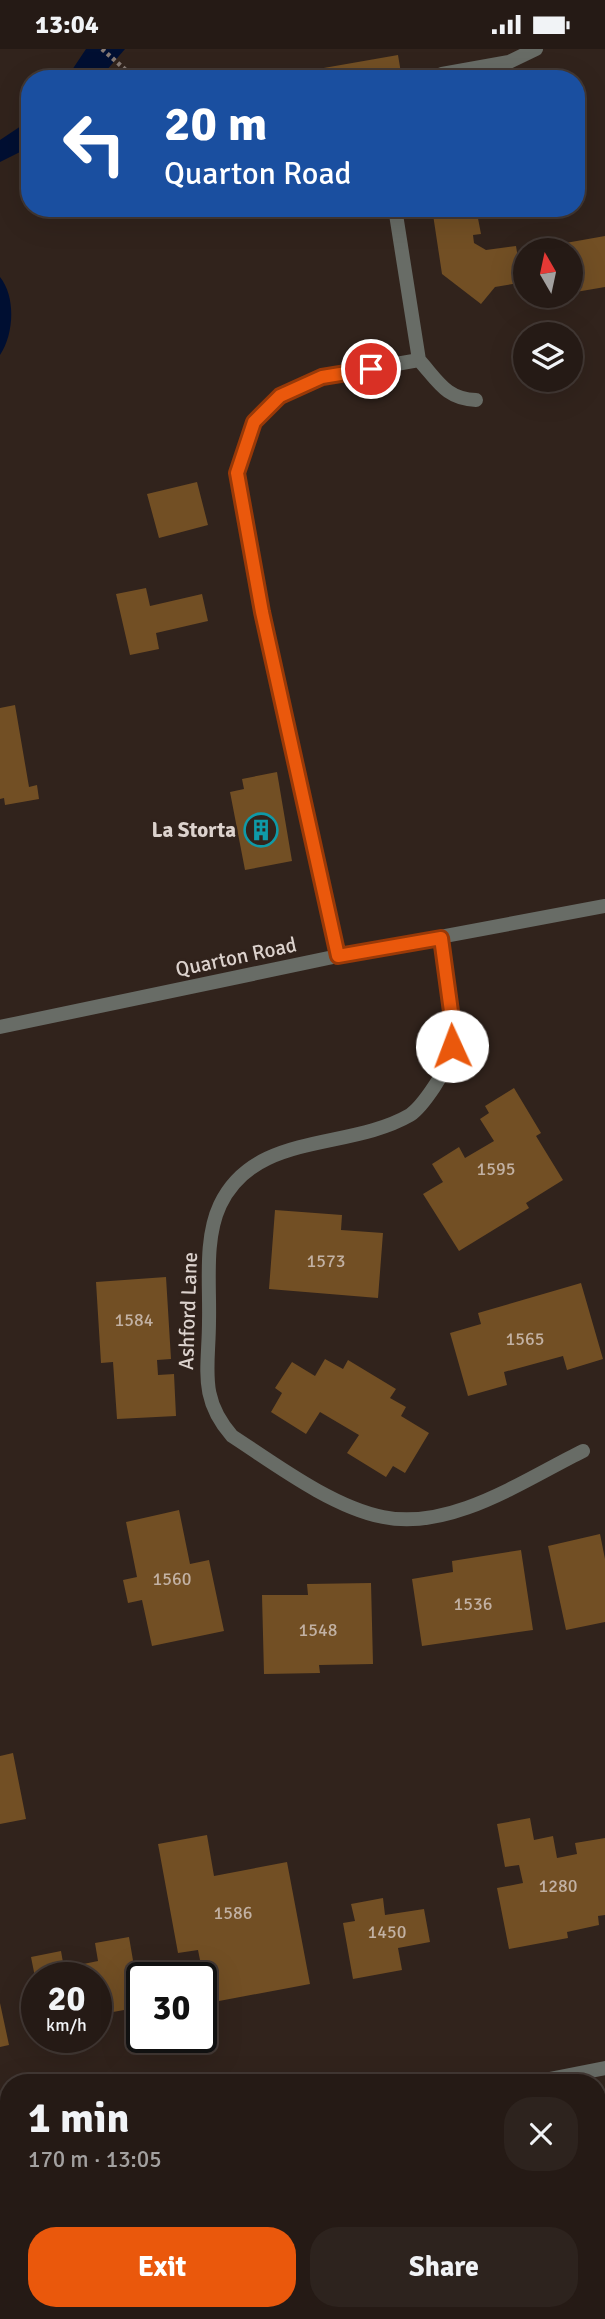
<!DOCTYPE html>
<meta charset="utf-8">
<style>
:root{--surface:#251a15;--page:#2d231e;--text:#f1f3f6;--muted:#a3a1a0;--line:#423834;--accent:#ea580c}
body{margin:0;font-family:Signika,sans-serif;background:var(--page);color:var(--text);height:100vh;display:flex;flex-direction:column;font-size:26px;white-space:nowrap}
*{box-sizing:border-box;margin:0}
p{font-size:23px;color:var(--muted)}
.icon{flex:none;width:38px;height:38px;fill:none;stroke:currentColor;stroke-width:2;stroke-linecap:round;stroke-linejoin:round}
.map{position:relative;flex:1;overflow:hidden}
.details{position:absolute;left:0px;top:2025px;width:606px;height:247px;display:flex;flex-direction:column;background:var(--surface);border-radius:28px 28px 0 0;box-shadow:0 7px 28px #0002,0 0 0 2px var(--line)}
.details>*{flex:none}
.top-card{position:absolute;left:21px;top:21px;width:564px;height:147px;border-radius:28px;box-shadow:0 7px 28px #0002,0 0 0 2px var(--line);background:#1a4fa0;color:#fff;overflow:hidden}
.needle{width:46px;rotate:351deg}
.controls{position:absolute;left:513px;top:189px;display:grid;gap:14px}
.controls a{display:grid;place-items:center;width:70px;height:70px;border-radius:50%;background:var(--surface);box-shadow:0 7px 28px #0002,0 0 0 2px var(--line);font-size:35px}
.speed{position:absolute;left:21px;top:1913px;display:flex;gap:14px;font-size:35px;font-weight:700;text-align:center}
.speed>*{display:grid;place-content:center;width:91px;height:91px;border-radius:50%;background:var(--surface);box-shadow:0 7px 28px #0002,0 0 0 2px var(--line);line-height:1}
.speed small{font-size:18px;font-weight:400}
.speed .limit{border:4px solid #111;border-radius:10px;background:#fff;color:#111}
.pin{position:absolute;display:grid;place-items:center;width:60px;height:60px;color:#fff;margin:-30px;border:4px solid #fff;border-radius:50%;box-shadow:0 2px 7px #0007}
.me{position:absolute;width:77px;margin:-38px;rotate:358deg;stroke-linejoin:round;filter:drop-shadow(0 0 5px #0008)}
.turn{display:flex;align-items:center;gap:24px;height:147px;padding:0 28px;font-size:32px}
.turn .icon{width:91px;height:91px;stroke-width:2.5}
.turn b{display:block;font-size:49px;line-height:60px}
.round{display:grid;place-items:center;flex:none;width:74px;height:74px;border-radius:28px;background:var(--page)}
.overview{display:flex;align-items:center;justify-content:space-between;height:119px;padding:0 28px}
h1{font-size:42px;font-weight:800;line-height:52px}
.button{display:flex;gap:14px;margin-top:auto;padding:14px 28px}
.button a{flex:1;height:80px;border-radius:28px;background:var(--accent);color:#fff;font-size:28px;font-weight:800;line-height:80px;text-align:center}
.button a+a{background:var(--page);color:var(--text)}
.status{display:flex;justify-content:space-between;align-items:center;height:49px;padding:0 35px;background:var(--surface);direction:ltr}
.status svg{height:19px;fill:currentColor}
.map>svg:first-child{display:block}
.water{fill:#000f32}
.building{fill:#724f24}
.lines{fill:none;stroke-linecap:round;stroke-linejoin:round}
.path{stroke:#867a74;stroke-width:4.5;stroke-dasharray:3.5 3.5;stroke-linecap:butt}
.service{stroke:#686c66;stroke-width:14}
.minor{stroke:#686c66;stroke-width:14}
.tertiary{stroke:#686c66;stroke-width:14}
.route-casing{stroke:#983908;stroke-width:18}
.route{stroke:#ea580c;stroke-width:12}
.labels{text-anchor:middle;dominant-baseline:central;stroke-width:5;stroke-linejoin:round;paint-order:stroke}
.number-label{font-size:18px;fill:#c2b1a3}
.poi-label{font-size:21px;font-weight:bold;fill:#dcd2cd;stroke:#31231c;text-anchor:end}
.street-label{font-size:21px;fill:#dcd2cd;stroke:#31231c}
</style>
<div class="status"><b>13:04</b><svg viewBox="0 0 49 12"><path d="M0 12V9h3v3zM5 12V6h3v6zM10 12V3h3v9zM15 12V0h3v12zM26 1h20v11H26zM47 4h2v5h-2z"/></svg></div>
<div class="map">
<svg width="605" height="2270" viewBox="0 0 605 2270">
<rect width="100%" height="100%" fill="#31231c"/>
<path class="water" d="M86,0H125L99,30H66Z
M30,71V98L0,113V91Z
M0,228C16,248 14,285 0,306Z"/>
<path class="building" d="M398,6L402,30H296L295,24Z
M432,159H476L481,185L473,186L474,194L486,201L516,197L520,222L525,221V233L495,238L481,255L442,225Z
M605,187V238L570,244V201H526Z
M197,433L208,476L159,489L147,445Z
M146,539L150,557L202,545L208,572L156,584L159,600L130,606L116,545Z
M15,656L29,738L37,736L39,750L5,756L4,749L0,750V659Z
M277,723L292,812L245,821L230,743L244,740L242,730Z
M514,1039L541,1084L536,1087L563,1131L526,1154L529,1159L459,1202L423,1145L443,1133L432,1115L459,1098L465,1109L494,1092L480,1070L489,1064L485,1057Z
M275,1161L342,1166L341,1181L383,1184L378,1249L269,1240Z
M166,1228L171,1310L157,1311L158,1326L174,1325L176,1367L117,1370L113,1313L101,1314L96,1233Z
M581,1234L603,1310L567,1321L563,1307L504,1323L507,1336L468,1347L450,1284L481,1275L478,1264Z
M325,1310L343,1320L348,1311L396,1340L390,1349L406,1358L401,1367L429,1384L405,1424L393,1417L386,1428L347,1404L359,1386L320,1363L306,1385L271,1363L282,1344L275,1339L292,1313L315,1327Z
M179,1461L190,1515L209,1511L224,1582L152,1597L142,1551L128,1554L123,1531L137,1528L126,1473Z
M600,1485L605,1510V1573L566,1581L548,1497Z
M521,1501L533,1581L422,1597L412,1530L453,1523L452,1512Z
M371,1534L373,1615L319,1616L320,1624L264,1625L262,1546H308L307,1535Z
M13,1704L26,1770L0,1775V1707Z
M530,1769L534,1791L553,1787L557,1809L577,1805L575,1794L605,1789V1866L598,1867L599,1876L567,1883L568,1889L509,1900L497,1839L523,1834L519,1816L505,1818L497,1775Z
M207,1786L214,1827L287,1813L310,1935L219,1952L212,1915L201,1916L198,1901L178,1904L158,1795Z
M383,1849L385,1866L424,1860L430,1893L398,1899L402,1921L353,1930L343,1874L355,1872L351,1855Z
M129,1888L141,1958L96,1966V1928H35L31,1908L61,1902L64,1919L98,1912L95,1894Z
M0,1954L9,1996L0,1998Z
M605,2087V2199L597,2200V2088Z
M9,2200V2263H78L79,2270H0V2201Z
M605,2259V2270H582L581,2263Z
M237,2263H343L344,2270H238Z"/>
<g class="lines">
<path class="path" d="M102,0L136,30"/>
<path class="service" d="M441,30L442,25L509,13L536,0
M395,159L419,311
M338,907L263,563L237,424L254,373L280,347L322,328L419,311C438,332 446,350 476,351"/>
<path class="minor" d="M441,889C446,923 455,960 452,994C451,1009 442,1026 434,1038C428,1047 419,1060 410,1066C348,1102 255,1082 220,1156C204,1190 210,1236 209,1272C209,1319 198,1348 232,1387C275,1415 332,1458 383,1468C451,1482 524,1431 583,1402
M529,2034L605,2019
M0,2135L9,2133
M472,2263L473,2270"/>
<path class="tertiary" d="M0,978L338,907L605,857"/>
</g>
<g class="lines">
<defs>
<path id="route" d="M371,320L322,328L280,347L254,373L237,424L262,563L338,907L441,889L452,970V997"/>
</defs>
<use href="#route" class="route-casing"/>
<use href="#route" class="route"/>
</g>
<defs>
<symbol id="building-ring" viewBox="-11 -11 22 22"><circle r="9.5" fill="#31231c" stroke="#0f9aa8" stroke-width="1.5"/><path d="M-4-6H4V6H1V3H-1V6H-4ZM-2.5-4.3h1.7v1.8h-1.7ZM.8-4.3h1.7v1.8H.8ZM-2.5-1h1.7V.8h-1.7ZM.8-1h1.7V.8H.8Z" fill="#0f9aa8"/></symbol>
</defs>
<g fill-rule="evenodd">
<use href="#building-ring" x="242" y="762" width="38" height="38"/>
</g>
<g class="labels">
<g class="number-label">
<text x="496" y="1120">1595</text>
<text x="326" y="1212">1573</text>
<text x="134" y="1271">1584</text>
<text x="525" y="1290">1565</text>
<text x="172" y="1530">1560</text>
<text x="473" y="1555">1536</text>
<text x="318" y="1581">1548</text>
<text x="558" y="1837">1280</text>
<text x="233" y="1864">1586</text>
<text x="387" y="1883">1450</text>
</g>
<g class="poi-label">
<text x="236" y="781">La Storta</text>
</g>
<g class="street-label">
<text transform="translate(236 908) rotate(-12)">Quarton Road</text>
<text transform="translate(188 1262) rotate(-88)">Ashford Lane</text>
</g>
</g>
</svg>
<div class="controls">
<a><svg class="needle" viewBox="-14 -14 28 28"><path d="M0-13l5 13h-10z" fill="#e53935"/><path d="M0 13l5-13h-10z" fill="#a3a1a0"/></svg></a>
<a><svg class="icon" aria-label="layers" viewBox="0 0 24 24"><path d="M12 4l9 5-9 5-9-5zM3 14l9 5 9-5"/></svg></a>
</div>
<div class="speed"><div>20<small>km/h</small></div><div class="limit">30</div></div>
<div class="pin" style="left:371px;top:320px;background:#d93025"><svg class="icon" aria-label="arrive" viewBox="0 0 24 24"><path d="M6 21V4h12l-3 4 3 4H6"/></svg></div>
<svg class="me" style="left:452px;top:997px" viewBox="-20 -20 40 40"><circle r="19" fill="#fff"/><path d="M0-13L10 11 0 6-10 11z" fill="#ea580c"/></svg>
<div class="top-card">
<div class="turn"><svg class="icon" aria-label="left" viewBox="0 0 24 24"><path d="M17 20v-9H6M10 6l-5 5 5 5"/></svg><div><b>20 m</b>Quarton Road</div></div>
</div>
<section class="details">
<div class="overview"><div><h1>1 min</h1><p>170 m · 13:05</p></div><a class="round"><svg class="icon" aria-label="close" viewBox="0 0 24 24"><path d="M6 6l12 12M18 6L6 18"/></svg></a></div>
<div class="button"><a>Exit</a><a>Share</a></div>
</section>
</div>
